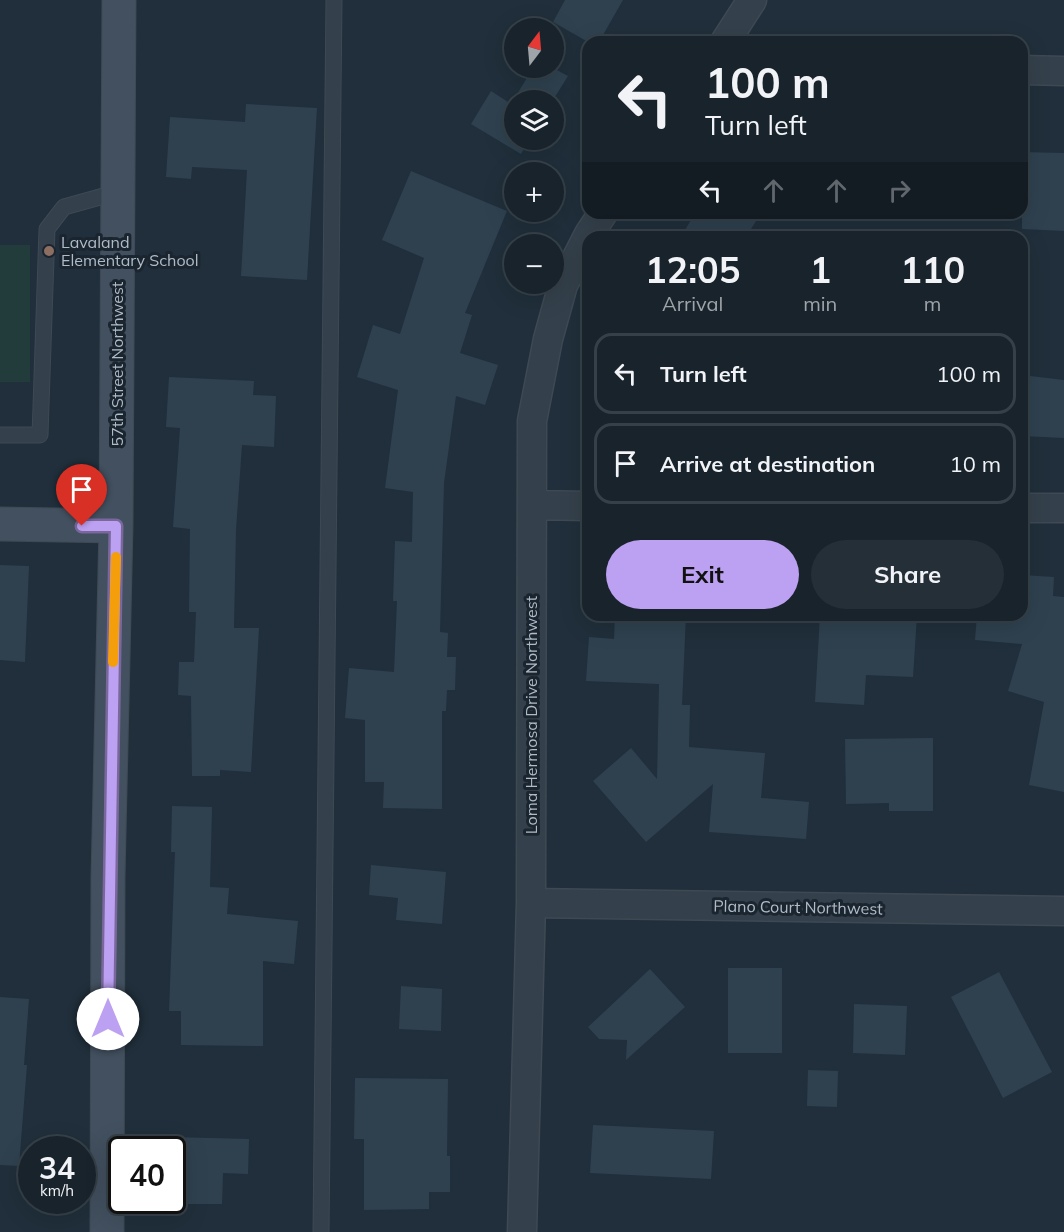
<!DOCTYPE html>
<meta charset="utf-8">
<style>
:root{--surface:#18232c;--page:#252f38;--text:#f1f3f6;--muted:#9fa4a9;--line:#364048;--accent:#bca0f2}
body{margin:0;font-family:Mulish,sans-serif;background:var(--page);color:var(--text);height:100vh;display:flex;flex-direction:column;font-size:22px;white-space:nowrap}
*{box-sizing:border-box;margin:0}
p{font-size:20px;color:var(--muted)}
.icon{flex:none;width:33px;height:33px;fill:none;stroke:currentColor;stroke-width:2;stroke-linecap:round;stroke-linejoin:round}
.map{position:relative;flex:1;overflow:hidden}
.panel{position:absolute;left:582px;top:231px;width:446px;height:390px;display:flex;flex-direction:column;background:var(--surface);border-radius:18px;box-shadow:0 6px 24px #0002,0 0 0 2px var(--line)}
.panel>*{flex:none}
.hud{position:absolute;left:582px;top:36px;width:446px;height:183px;border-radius:18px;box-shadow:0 6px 24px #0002,0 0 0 2px var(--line);background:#18232c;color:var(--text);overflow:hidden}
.needle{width:39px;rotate:16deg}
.tools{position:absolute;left:504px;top:18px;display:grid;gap:12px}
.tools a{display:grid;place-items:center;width:60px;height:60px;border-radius:50%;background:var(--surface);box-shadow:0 6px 24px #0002,0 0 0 2px var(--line);font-size:30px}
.speed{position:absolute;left:18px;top:1136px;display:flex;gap:12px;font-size:30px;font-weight:700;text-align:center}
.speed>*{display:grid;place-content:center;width:78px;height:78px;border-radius:50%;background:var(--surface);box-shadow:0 6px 24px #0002,0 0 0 2px var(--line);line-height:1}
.speed small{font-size:15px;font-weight:400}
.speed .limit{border:3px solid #111;border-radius:9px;background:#fff;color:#111}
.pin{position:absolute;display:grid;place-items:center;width:51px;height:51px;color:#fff;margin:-62px -26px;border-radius:50% 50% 50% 0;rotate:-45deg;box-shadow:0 0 6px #0007}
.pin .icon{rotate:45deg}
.me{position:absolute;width:66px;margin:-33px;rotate:0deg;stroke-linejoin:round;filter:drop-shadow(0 0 4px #0008)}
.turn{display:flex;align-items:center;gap:21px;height:126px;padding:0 24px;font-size:27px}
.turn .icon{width:78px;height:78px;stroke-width:2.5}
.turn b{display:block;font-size:42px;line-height:51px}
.lanes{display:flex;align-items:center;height:57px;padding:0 24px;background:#0003;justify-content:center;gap:30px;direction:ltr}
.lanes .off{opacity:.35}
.eta{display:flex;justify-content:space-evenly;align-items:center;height:102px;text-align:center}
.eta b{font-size:36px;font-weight:700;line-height:42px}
.action{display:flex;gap:12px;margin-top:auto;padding:12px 24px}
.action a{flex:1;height:69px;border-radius:36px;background:var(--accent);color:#111;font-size:24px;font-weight:700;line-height:69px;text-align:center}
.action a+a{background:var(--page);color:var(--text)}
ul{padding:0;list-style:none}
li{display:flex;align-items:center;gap:18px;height:81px;margin:0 12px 9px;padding:0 12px;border:3px solid var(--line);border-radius:18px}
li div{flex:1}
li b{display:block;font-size:22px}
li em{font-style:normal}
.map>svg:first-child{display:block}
.green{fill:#223c3c}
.building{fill:#2f414f}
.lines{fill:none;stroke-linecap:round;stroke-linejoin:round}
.lane-casing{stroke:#3e4954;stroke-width:17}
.street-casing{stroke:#3e4954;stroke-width:31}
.secondary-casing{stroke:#3e4954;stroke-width:35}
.lane{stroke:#34404b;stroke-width:15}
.street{stroke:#34404b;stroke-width:28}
.secondary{stroke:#42505f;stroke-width:33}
.route-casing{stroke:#7a689d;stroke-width:15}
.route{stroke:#bca0f2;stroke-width:10}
.slow{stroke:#f59e0b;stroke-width:10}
.education-dot{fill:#8d6e63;stroke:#1a2530;stroke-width:2}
.labels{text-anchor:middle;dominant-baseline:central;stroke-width:6;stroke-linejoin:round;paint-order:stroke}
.poi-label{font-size:16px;fill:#afbbc7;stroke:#1a2530;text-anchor:start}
.street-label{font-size:16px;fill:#afbbc7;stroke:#1a2530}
</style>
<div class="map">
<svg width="1064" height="1232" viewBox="0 0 1064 1232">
<rect width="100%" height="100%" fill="#202f3b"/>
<path class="green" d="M0,245H30V382H0Z"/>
<path class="building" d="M565,0H623L599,42H588L553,22Z
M533,68H553L568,76L553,100H514V140H529L521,154L471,124L491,91L511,104Z
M246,104L317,108L307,280L241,276L247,170L192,167L191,179L166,177L170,117L245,122Z
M1022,152L1064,153V231L1022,229Z
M411,171L507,211L465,313L472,315L460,353L498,365L485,405L456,396L444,483L440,632L448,633L447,657H456L455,690H447L446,711H442V809L383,808L384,782H365V720L345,718L349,668L394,672L397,601H393L395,541L412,542L413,492L385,488L398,390L357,377L373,325L400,334L424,258L382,240Z
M695,213H761L746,237H681Z
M1022,375L1064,380V438L1022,436Z
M169,377L254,381L253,395L276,396L274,447L242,445L236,530L234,628H259L251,772L220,770V776H192L191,696L178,695L179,662H194L196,612H189L190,529L173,527L180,428L166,427Z
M0,565L29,566L25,662L0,660Z
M1022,575L1054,577L1053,596L1064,597V792L1029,785L1044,702L1008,691L1022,644L975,640L977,615H1022Z
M615,615H686L682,705H690L689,747L765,753L761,798L809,802L806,839L709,832L713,784L646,842L593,781L631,748L657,779L659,684L586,681L589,637L614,639Z
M820,615H917L913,677L866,675L864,705L815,702Z
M933,738V811H889V803L846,804L845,739Z
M172,806L212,807L210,887L229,888L227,914L298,921L294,964L263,961V1046L181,1045V1011H169L175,852H171Z
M371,865L446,872L442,924L396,920L398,898L369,895Z
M728,968H782V1053H728Z
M650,969L685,1007L626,1060L627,1040L599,1039L588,1027Z
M999,972L1052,1072L1003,1098L951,997Z
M401,986L442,989L441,1031L399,1029Z
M0,997L29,999L24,1065H27L19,1166L0,1165Z
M854,1004L907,1006L905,1055L853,1053Z
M808,1070L838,1071L837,1107L807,1106Z
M355,1078L448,1079L447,1156H450V1192H429V1209L364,1210V1139H354Z
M593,1125L714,1131L711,1179L590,1173Z
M172,1137L249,1139L248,1174L223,1173L222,1204H172Z"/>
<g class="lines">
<defs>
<path id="lane" d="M0,435H40L47,229L64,207L118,192
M321,1232L334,0"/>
<path id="street" d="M725,42L752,0
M1022,70L1064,71
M532,505L588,506
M1022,508H1064
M531,903L1064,911
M522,1232L531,903L532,421L548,339L563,285L589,234L603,213"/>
<path id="secondary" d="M0,524L116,526
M107,1232L108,877L116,526L119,0"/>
</defs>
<use href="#lane" class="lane-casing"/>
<use href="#street" class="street-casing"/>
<use href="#secondary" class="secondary-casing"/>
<use href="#lane" class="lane"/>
<use href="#street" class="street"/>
<use href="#secondary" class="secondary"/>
</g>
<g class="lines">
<defs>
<path id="route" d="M82,526H116L108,1019"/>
</defs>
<use href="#route" class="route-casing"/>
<use href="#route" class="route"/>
<path class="slow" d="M113,662L116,557"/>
</g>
<circle class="education-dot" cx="49" cy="251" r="6"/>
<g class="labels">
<g class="poi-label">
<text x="61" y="242">Lavaland<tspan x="61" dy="18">Elementary School</tspan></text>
</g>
<g class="street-label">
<text transform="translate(117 364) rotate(-90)">57th Street Northwest</text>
<text transform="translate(531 715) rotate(-90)">Loma Hermosa Drive Northwest</text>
<text transform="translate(798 907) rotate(1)">Plano Court Northwest</text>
</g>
</g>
</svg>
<div class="tools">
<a><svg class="needle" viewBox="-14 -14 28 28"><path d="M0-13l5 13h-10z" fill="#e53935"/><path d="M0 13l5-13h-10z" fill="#9fa4a9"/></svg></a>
<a><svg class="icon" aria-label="layers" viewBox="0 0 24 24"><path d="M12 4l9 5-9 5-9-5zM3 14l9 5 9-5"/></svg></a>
<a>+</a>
<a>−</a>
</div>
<div class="speed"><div>34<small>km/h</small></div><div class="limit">40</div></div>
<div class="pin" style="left:82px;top:526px;background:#d93025"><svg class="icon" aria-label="arrive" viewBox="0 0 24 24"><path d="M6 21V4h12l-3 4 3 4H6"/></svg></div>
<svg class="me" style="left:108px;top:1019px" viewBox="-20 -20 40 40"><circle r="19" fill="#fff"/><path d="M0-13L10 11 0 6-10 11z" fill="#bca0f2"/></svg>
<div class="hud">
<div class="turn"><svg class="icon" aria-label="left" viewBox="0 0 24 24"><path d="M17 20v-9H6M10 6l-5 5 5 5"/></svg><div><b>100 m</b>Turn left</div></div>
<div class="lanes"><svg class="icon" aria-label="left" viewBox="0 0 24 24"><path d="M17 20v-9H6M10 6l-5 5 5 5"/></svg><svg class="icon off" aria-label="ahead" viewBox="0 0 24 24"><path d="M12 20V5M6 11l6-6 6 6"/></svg><svg class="icon off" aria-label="ahead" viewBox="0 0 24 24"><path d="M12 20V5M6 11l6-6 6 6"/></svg><svg class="icon off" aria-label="right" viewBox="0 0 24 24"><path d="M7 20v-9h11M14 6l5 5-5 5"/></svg></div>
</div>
<section class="panel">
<div class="eta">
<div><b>12:05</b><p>Arrival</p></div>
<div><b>1</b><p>min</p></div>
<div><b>110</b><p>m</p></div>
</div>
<ul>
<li><svg class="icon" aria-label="left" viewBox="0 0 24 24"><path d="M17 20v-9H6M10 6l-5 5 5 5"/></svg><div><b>Turn left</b></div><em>100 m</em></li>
<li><svg class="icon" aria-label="arrive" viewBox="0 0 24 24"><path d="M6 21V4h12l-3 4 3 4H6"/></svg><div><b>Arrive at destination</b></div><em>10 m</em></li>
</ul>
<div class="action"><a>Exit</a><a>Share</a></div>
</section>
</div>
